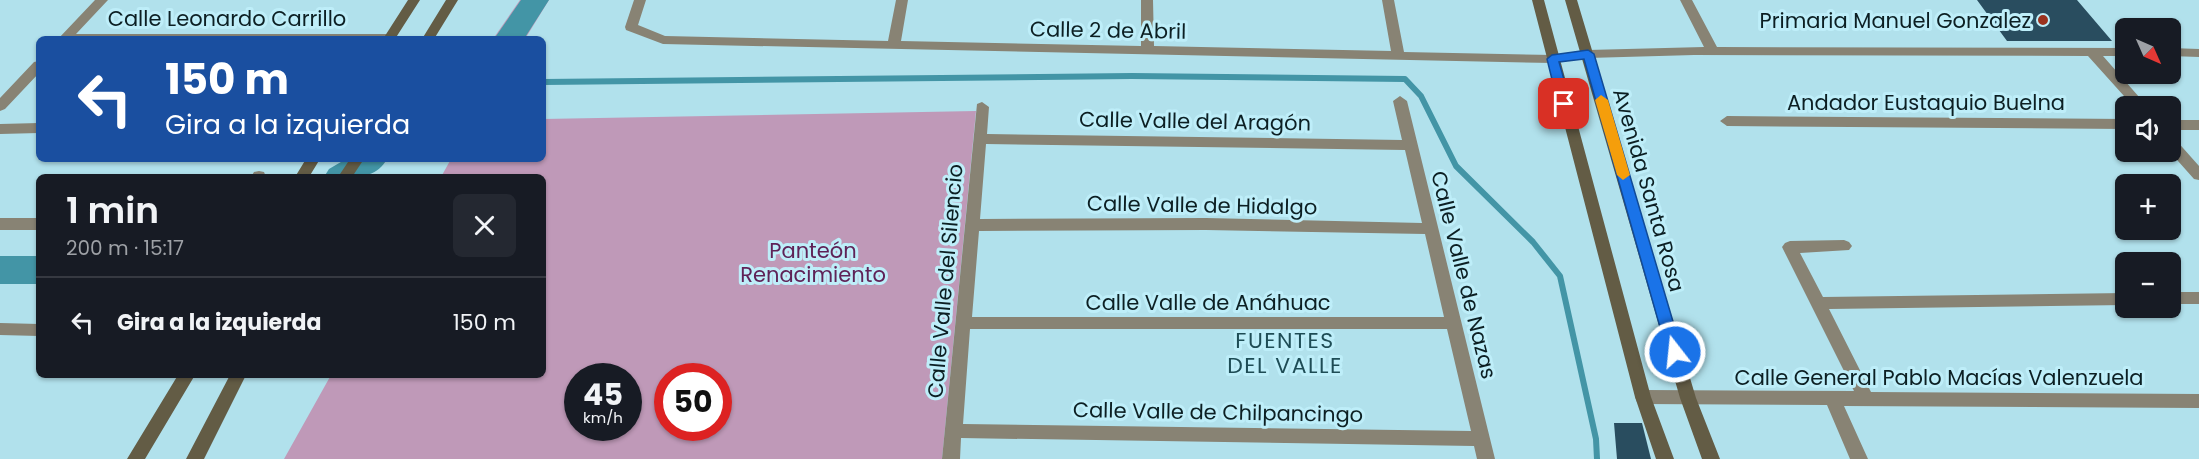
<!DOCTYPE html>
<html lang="es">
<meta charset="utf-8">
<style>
:root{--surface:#171b24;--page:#242831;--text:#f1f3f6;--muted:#9ea1a6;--line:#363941}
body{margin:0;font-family:Poppins,sans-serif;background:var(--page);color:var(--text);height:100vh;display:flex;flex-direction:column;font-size:22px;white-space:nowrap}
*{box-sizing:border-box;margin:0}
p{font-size:20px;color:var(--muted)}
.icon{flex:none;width:33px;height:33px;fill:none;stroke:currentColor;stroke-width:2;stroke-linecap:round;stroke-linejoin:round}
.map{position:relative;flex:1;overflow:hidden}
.details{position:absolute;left:36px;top:174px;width:510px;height:204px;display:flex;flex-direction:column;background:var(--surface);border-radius:9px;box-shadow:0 2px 4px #0004}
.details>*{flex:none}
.top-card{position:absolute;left:36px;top:36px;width:510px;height:126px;border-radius:9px;box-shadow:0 2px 4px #0004;background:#1a4fa0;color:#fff;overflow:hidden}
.needle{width:39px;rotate:135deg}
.buttons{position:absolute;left:2115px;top:18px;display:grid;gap:12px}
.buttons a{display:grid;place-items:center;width:66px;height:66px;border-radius:9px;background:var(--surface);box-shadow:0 2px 4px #0004;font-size:30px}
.speed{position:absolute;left:564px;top:363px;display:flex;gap:12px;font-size:30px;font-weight:700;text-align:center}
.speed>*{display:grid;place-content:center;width:78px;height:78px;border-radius:50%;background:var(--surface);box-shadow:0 2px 4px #0004;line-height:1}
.speed small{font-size:15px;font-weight:400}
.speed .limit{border:9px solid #d22;background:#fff;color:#111}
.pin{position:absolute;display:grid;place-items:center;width:51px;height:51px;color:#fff;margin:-26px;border-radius:12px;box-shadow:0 3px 9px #0006}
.me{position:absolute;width:66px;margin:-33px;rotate:344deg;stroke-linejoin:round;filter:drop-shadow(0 0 4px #0008)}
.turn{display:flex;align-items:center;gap:21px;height:126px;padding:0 30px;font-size:27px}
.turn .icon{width:78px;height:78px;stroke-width:2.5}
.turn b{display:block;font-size:42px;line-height:51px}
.round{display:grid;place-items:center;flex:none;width:63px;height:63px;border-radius:9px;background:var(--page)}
.head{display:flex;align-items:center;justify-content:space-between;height:102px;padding:0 30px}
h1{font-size:36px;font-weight:600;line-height:45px}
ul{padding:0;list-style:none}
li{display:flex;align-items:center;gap:18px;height:90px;padding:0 30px;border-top:2px solid var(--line)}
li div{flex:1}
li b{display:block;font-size:22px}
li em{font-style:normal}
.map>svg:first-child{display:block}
.green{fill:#bf99b8;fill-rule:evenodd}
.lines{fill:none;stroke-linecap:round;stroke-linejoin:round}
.stream{stroke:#4395a6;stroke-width:6}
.river{fill:#4395a6;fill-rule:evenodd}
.building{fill:#294d5f}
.minor{fill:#888374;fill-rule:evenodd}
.secondary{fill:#635c45;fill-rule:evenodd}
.route{fill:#1a73e8;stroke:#114b97;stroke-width:1.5}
.slow{fill:#f59e0b}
.poi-dot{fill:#9b321e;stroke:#beeef9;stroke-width:2}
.labels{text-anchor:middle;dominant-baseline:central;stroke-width:6;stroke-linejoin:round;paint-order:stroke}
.street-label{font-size:21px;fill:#0c1f23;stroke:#beeef9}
.poi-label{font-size:21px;fill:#0c1f23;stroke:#beeef9;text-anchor:end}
.park-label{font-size:21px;fill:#5f2257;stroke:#beeef9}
.neighbourhood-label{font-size:22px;letter-spacing:1.5px;fill:#1e4c55;stroke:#beeef9}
</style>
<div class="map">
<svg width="2199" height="459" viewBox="0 0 2199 459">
<rect width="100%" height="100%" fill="#b1e1ec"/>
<path class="green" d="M520,0H549L525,39H493Z
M976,111L942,459H284L331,375H543V177H441L451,159H543V119ZM578,376H628V428H578ZM668,376H718V428H668Z
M351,159H390L363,177H324Z"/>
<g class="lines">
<path class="stream" d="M543,82L1132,76L1405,79L1421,96L1456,166L1533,242L1560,276L1596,439L1597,459"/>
<path class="river" d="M521,0H549L524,39H494Z
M346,159H387C374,182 348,177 324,177L329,169Z
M0,256H39V284H0Z"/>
</g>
<path class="building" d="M1977,0H2077L2112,41H2007Z
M1614,423H1642L1651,459H1617Z"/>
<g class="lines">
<path class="minor" d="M95,0H108L76,34H389L395,38L58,39Z
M634,0H646L638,25L665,36L888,41L896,0H908L901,41L1141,46V0H1153L1154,46L1391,51L1382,0H1394L1404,52L1553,55L1588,50L1704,47L1680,0H1692L1717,47L2126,48V56H2103L2147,106H2133L2088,56L1694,55L1588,58L1553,63L663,44L626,30L625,27Z
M2170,48L2199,49V57L2170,56Z
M39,61V73L5,109L0,111V98L34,62Z
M1400,96L1407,101L1495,459H1477L1474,446L961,438L960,459H942L977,104L982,102L989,107L987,134L1402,140L1393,101ZM986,144L1405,150L1422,223L1206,218L980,219ZM1206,230L1425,234L1444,317H972L979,231ZM970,329H1447L1471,431L963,424Z
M1727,116L2126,119V129L1727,126L1720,121Z
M2170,120H2199V130H2170Z
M39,123V133L0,134V124Z
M2170,137L2175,139L2199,166V180L2194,179L2170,152Z
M259,171L264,172L266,177H251L254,172Z
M0,218H39V230H0Z
M1844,240L1849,242L1852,246L1849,250L1800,253L1823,297L2126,293V305L1829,309L1871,392L2199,394V408L1844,406L1868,459H1850L1827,405L1643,404L1637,402L1635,397L1637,392L1643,390L1854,391L1782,247L1785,243L1790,241Z
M2170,292H2199V304H2170Z
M0,323L39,324V336L0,335Z"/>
<path class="secondary" d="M408,0H420L395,39H383Z
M446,0H458L434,39H422Z
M1532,0H1544L1651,397L1674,459H1656L1635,397Z
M1565,0H1577L1696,398L1720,459H1702L1680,398Z
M306,159H320L309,177H295Z
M350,159H364L352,177H338Z
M178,375H195L145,459H127Z
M230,375H246L204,459H186Z"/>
</g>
<path class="route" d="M1588,50L1594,54L1682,352L1680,357H1670L1667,352L1584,59L1559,62L1571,104L1564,108L1558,104L1547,59L1552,55Z"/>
<path class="slow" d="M1601,95L1608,100L1630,175L1623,180L1617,175L1595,100Z"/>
<circle class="poi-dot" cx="2043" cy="20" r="6"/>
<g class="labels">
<g class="street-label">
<text x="227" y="18">Calle Leonardo Carrillo</text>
<text transform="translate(1108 30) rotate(1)">Calle 2 de Abril</text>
<text x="1926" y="102">Andador Eustaquio Buelna</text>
<text transform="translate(1195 121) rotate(1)">Calle Valle del Aragón</text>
<text transform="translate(1649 190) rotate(74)">Avenida Santa Rosa</text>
<text transform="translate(1202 205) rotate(1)">Calle Valle de Hidalgo</text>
<text transform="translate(1464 275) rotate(76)">Calle Valle de Nazas</text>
<text transform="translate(945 281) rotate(-85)">Calle Valle del Silencio</text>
<text x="1208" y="302">Calle Valle de Anáhuac</text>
<text x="1939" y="377">Calle General Pablo Macías Valenzuela</text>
<text transform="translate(1218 412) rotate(1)">Calle Valle de Chilpancingo</text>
</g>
<g class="poi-label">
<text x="2031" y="20">Primaria Manuel Gonzalez</text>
</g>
<g class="park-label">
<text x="813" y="250">Panteón<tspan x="813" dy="24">Renacimiento</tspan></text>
</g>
<g class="neighbourhood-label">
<text x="1285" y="340">FUENTES<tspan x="1285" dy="25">DEL VALLE</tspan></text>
</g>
</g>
</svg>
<div class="buttons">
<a><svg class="needle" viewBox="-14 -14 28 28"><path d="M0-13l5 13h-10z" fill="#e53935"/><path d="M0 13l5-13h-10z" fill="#9ea1a6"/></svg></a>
<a><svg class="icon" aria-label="sound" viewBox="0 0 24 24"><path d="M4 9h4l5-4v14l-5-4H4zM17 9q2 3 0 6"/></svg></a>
<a>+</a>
<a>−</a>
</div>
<div class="speed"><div>45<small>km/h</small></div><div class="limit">50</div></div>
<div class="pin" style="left:1564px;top:104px;background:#d93025"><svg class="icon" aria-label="arrive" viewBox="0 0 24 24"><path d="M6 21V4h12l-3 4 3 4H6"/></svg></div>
<svg class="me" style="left:1675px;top:352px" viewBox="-20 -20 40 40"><circle r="17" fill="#1a73e8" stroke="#fff" stroke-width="3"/><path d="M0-11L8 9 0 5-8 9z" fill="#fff"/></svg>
<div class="top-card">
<div class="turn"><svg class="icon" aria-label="left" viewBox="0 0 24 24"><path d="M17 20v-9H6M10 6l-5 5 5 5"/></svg><div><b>150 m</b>Gira a la izquierda</div></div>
</div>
<section class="details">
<div class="head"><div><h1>1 min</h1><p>200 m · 15:17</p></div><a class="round"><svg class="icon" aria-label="close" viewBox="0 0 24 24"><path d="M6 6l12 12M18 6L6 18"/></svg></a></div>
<ul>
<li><svg class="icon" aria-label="left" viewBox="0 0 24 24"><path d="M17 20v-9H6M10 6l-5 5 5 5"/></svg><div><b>Gira a la izquierda</b></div><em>150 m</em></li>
</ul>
</section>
</div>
